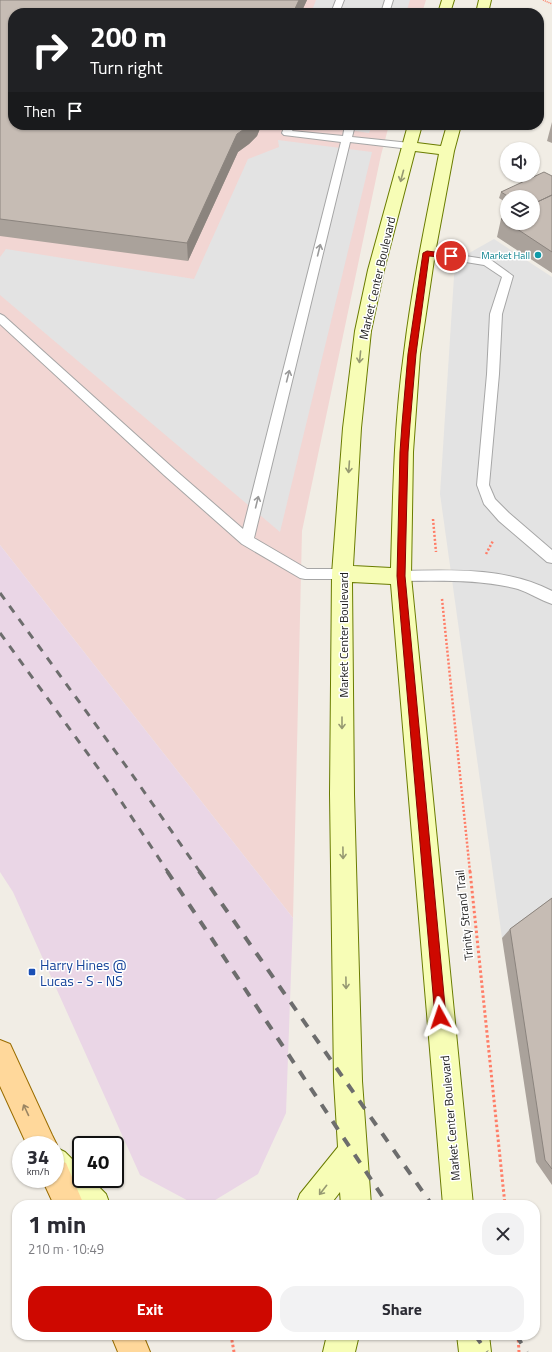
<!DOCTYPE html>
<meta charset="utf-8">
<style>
:root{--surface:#fff;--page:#f2f2f3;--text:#2b2b33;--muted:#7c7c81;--accent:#ce0800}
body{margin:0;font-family:"Titillium Web",sans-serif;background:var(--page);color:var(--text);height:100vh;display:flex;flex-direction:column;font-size:15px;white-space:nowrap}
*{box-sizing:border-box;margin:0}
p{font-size:13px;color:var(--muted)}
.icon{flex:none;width:22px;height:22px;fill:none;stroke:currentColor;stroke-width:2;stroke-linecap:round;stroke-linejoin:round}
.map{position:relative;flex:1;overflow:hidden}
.side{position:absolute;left:12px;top:1200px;width:528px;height:140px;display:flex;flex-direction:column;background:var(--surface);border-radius:16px;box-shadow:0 1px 3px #0004}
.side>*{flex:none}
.guide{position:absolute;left:8px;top:8px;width:536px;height:122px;border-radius:16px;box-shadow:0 1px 3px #0004;background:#202124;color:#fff;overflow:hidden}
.tools{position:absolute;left:500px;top:142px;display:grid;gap:8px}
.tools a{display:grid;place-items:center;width:40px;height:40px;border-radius:50%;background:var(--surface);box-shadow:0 1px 3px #0004;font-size:20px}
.speed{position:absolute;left:12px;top:1136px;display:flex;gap:8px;font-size:20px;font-weight:700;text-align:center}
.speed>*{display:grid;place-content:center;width:52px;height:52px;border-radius:50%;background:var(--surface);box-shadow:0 1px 3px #0004;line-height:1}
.speed small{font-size:10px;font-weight:400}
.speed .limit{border:2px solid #111;border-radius:6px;background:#fff;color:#111}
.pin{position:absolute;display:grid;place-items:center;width:34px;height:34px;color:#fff;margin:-17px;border:2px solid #fff;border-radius:50%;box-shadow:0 1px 4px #0007}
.me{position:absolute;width:44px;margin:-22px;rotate:355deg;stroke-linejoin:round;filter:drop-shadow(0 0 3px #0008)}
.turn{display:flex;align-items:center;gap:14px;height:84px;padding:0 16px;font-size:18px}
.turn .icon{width:52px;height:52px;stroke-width:2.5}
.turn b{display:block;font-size:28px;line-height:34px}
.then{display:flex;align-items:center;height:38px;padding:0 16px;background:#0003;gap:8px;font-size:15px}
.round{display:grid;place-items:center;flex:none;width:42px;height:42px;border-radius:16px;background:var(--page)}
.head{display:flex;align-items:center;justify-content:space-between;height:68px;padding:0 16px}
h1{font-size:24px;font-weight:700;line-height:30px}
.button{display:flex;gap:8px;margin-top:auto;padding:8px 16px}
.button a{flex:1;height:46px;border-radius:16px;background:var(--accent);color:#fff;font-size:16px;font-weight:700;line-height:46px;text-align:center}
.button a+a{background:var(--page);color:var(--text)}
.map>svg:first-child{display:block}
.commercial{fill:#f2d6d3}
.industrial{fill:#ead6e6}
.parking{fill:#e3e3e3}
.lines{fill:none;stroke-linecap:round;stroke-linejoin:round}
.lane-casing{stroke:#a6a6a6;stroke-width:2}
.secondary-casing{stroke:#6a7c00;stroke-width:2}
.primary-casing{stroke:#9a6d00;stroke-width:2}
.path-far2{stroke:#ff7d67;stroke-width:1.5;stroke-dasharray:1 1;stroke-linecap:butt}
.path-far1{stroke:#ff7d67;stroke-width:2.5;stroke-dasharray:2 2;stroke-linecap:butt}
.path{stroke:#ff7d67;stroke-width:3;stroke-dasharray:2.5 2.5;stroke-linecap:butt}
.lane{fill:#fff;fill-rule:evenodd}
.secondary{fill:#f7fdb6;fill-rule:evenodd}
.primary{fill:#ffd89b;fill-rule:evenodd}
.rail-far1{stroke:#6d6d6d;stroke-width:3;stroke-dasharray:8 8;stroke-linecap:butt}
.rail{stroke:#6d6d6d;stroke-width:4;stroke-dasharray:10 10;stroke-linecap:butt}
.wall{fill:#aaa29b}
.shaded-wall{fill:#8b847e}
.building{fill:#c6bcb4;stroke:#8b847e}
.oneway{stroke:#969972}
.oneway2{stroke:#9a9a9a}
.oneway3{stroke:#9a8563}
.route{fill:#ce0800;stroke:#860500}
.culture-dot{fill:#0f9aa8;stroke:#fff;stroke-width:1.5}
.transit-dot{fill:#1a4fb4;stroke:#fff;stroke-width:1.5}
.labels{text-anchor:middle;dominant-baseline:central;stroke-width:3;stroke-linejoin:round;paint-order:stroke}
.far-culture-label{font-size:10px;fill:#0d838f;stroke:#fff;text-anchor:end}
.street-label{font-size:12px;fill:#1f1f1f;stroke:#fff}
.near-transit-label{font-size:14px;fill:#164399;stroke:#fff;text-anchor:start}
</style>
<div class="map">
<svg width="552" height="1352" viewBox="0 0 552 1352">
<rect width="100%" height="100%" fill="#f1ede5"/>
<path class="commercial" d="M0,0H426L422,13H13V125H389L381,155L302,531L293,918L0,545Z"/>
<path class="industrial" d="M0,545L293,918L286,1113L258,1174L207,1205H196L140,1175L13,892L0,872Z"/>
<path class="parking" d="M316,0H410L406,13H311Z
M318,125H372L369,133Z
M278,140L372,152L280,532L0,295V257L6,249L194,279L248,159L279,147Z
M494,239L552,277V902L502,938L440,494L455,261Z"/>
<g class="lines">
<defs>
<path id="lane" d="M336,0H344L339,13H331Z
M385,0H393L389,13H381Z
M285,125H295L292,131L343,136L345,125H355L352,137L410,143L415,146L410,149L350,142L254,538L307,569H342L347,570L349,574L347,578L342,579H305L300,578L242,544L164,475L0,324V314L4,316L174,469L243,529L341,142L284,135L282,133Z
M427,250L491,260L513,276L502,314L499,374L489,485L495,499L509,513L552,550V563L547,562L499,521L484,504L477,485L487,374L490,314L502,277L484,265L423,255L422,253L423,251Z
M401,571C452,570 506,567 552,591V604C540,600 530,593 518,589C480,579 440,581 401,581L396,580L394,576L396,572Z"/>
<path id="secondary" d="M442,0H454L450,13H438Z
M479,0H491L488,13H476Z
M408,125H422L417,143L441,146L447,125H461L454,151L435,253L420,354L413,452L411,576L473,1205H443L391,584L352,582L354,794L362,1081L371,1205H341L340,1192L330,1205H296L300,1194L338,1147L334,1081L330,794L332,574L343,428L355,331L368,270ZM415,151L439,154C426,220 412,286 404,353C394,424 393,496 391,568L353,566L361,428L371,331L384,270Z
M55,1147L65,1152L81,1168V1179H91L106,1194L110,1205H74L51,1179H55Z
M327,1335H359L355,1352H323Z
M457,1335H489L491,1352H459Z"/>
<path id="primary" d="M0,1040L10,1044L52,1135L57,1145L55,1149V1145H27L0,1086Z
M55,1159L66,1163L84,1205H54L42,1179H55Z
M111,1335H143L150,1352H118Z"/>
</defs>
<use href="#lane" class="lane-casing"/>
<use href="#secondary" class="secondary-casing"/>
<use href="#primary" class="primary-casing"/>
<path class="path-far2" d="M543,0L552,4"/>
<path class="path-far1" d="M433,519L436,552
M486,554L493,541
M442,599L470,872"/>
<path class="path" d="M470,871L505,1205
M231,1335L234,1352
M518,1335L519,1352"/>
<use href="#lane" class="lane"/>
<use href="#secondary" class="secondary"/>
<use href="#primary" class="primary"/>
<path class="rail-far1" d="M0,593L131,773L200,872
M0,633L109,783L168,872"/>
<path class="rail" d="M167,871L388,1205
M199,871L432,1205
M475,1335L487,1352
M516,1335L527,1352"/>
</g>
<path class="wall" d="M0,0H307L301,13H13V125H261V126L257,136L249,144L238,152L188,261L0,236Z
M552,122V143L547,141Z
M552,176V273L497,237L501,219L507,216V223H533V197H507V203L499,198L501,192Z
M552,898V1185L536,1162L502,938L510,929Z"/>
<path class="shaded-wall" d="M299,0H307L301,13H293Z
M250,125H261V126L257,136L249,144L238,152L188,261L187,243L237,134Z"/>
<path class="building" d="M0,0H299L293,13H13V125H250L237,134L187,243L0,219Z
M544,172L552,176V195L535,203L534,202H533V197H509L501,192Z
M552,195V252L508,223H533V204Z
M507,216V223L501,219Z
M552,898V1169L545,1160L510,929Z"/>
<defs><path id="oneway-shaft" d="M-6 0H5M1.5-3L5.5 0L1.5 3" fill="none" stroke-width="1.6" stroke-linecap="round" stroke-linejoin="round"/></defs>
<g class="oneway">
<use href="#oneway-shaft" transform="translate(402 176) rotate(105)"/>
<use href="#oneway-shaft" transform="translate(360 357) rotate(96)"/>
<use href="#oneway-shaft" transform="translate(349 467) rotate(94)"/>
<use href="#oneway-shaft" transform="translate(342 723) rotate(90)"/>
<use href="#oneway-shaft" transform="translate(343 853) rotate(89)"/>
<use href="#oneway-shaft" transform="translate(346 983) rotate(89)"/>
<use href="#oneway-shaft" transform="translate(323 1190) rotate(128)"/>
</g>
<g class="oneway2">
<use href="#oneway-shaft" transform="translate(319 250) rotate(-76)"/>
<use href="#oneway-shaft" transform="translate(288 376) rotate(-76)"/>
<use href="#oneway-shaft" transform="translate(257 502) rotate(-76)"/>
</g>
<use class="oneway3" href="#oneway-shaft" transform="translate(26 1110) rotate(-115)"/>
<path class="route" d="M427,251L451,254L455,256L451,258L429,256L416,354L410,424L408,452L405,576L446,1017L445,1021L440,1023L436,1021L435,1017L397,576L400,452L402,424L408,354L423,253Z"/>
<circle class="culture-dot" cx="538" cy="255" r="4"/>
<rect class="transit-dot" x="28" y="968" width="8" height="8" rx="2"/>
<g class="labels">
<g class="far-culture-label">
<text x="530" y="255">Market Hall</text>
</g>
<g class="street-label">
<text transform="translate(377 278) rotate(-77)">Market Center Boulevard</text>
<text transform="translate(343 635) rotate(-90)">Market Center Boulevard</text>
<text transform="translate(464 915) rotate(-96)">Trinity Strand Trail</text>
<text transform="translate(450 1118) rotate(-95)">Market Center Boulevard</text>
</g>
<g class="near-transit-label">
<text x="40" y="964">Harry Hines @<tspan x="40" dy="16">Lucas - S - NS</tspan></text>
</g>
</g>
</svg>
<div class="tools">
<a><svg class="icon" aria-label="sound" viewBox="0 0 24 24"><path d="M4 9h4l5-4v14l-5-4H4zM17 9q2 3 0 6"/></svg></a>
<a><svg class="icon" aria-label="layers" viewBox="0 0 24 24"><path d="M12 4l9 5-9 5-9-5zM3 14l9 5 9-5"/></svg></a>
</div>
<div class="speed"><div>34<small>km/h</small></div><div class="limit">40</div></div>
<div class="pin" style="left:451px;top:256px;background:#d93025"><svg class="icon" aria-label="arrive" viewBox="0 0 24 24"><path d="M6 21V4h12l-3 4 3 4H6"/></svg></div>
<svg class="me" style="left:440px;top:1017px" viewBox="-20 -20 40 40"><path d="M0-17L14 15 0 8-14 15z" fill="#ce0800" stroke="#fff" stroke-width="4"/></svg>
<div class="guide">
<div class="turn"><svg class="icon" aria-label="right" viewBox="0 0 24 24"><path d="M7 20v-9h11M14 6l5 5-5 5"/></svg><div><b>200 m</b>Turn right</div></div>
<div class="then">Then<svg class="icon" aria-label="arrive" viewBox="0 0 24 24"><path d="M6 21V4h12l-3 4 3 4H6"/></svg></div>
</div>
<section class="side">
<div class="head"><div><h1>1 min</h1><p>210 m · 10:49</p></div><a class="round"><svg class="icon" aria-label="close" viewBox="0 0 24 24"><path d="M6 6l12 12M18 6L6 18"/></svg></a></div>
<div class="button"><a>Exit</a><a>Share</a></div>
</section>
</div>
